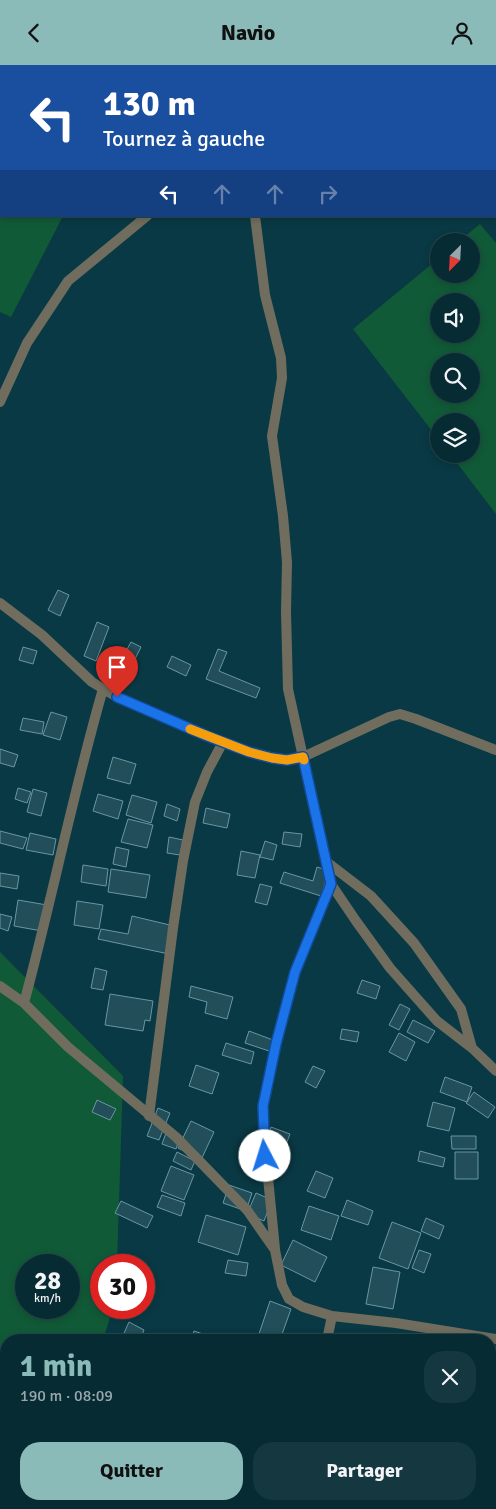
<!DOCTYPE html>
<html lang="fr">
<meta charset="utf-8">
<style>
:root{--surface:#072b33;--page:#15373f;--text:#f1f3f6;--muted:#98a7ac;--line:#28474e;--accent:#8bbbb9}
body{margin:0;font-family:Signika,sans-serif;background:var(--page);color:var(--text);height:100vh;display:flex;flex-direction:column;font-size:19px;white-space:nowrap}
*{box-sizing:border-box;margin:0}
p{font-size:16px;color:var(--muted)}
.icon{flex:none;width:28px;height:28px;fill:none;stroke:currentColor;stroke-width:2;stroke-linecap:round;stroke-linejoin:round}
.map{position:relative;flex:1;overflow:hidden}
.details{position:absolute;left:0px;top:1269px;width:496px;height:176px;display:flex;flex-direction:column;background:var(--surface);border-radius:20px 20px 0 0;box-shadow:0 2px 8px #0003,0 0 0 1px var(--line)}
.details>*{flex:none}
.hud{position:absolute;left:0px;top:0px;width:496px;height:152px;box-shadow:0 2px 8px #0003,0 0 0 1px var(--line);background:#1a4fa0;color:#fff;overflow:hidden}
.needle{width:32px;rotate:204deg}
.controls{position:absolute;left:430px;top:168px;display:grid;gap:10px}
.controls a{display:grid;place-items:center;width:50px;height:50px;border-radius:50%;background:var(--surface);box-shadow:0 2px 8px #0003,0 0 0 1px var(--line);font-size:25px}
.speed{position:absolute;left:15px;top:1189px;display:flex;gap:10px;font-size:25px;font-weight:700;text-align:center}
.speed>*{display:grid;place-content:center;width:65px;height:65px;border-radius:50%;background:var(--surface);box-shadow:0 2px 8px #0003,0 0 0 1px var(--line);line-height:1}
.speed small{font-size:12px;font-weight:400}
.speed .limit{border:8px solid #d22;background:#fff;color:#111}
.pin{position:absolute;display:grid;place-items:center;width:42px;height:42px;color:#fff;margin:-51px -21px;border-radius:50% 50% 50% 0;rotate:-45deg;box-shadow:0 0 5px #0007}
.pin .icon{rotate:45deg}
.me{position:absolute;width:55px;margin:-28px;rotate:355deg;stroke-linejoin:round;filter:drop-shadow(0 0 4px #0008)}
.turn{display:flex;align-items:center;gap:18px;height:105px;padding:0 20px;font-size:22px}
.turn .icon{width:65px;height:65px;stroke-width:2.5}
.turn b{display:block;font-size:35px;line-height:42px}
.lanes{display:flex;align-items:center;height:48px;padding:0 20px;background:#0003;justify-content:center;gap:25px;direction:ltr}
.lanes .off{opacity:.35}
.round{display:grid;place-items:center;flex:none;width:52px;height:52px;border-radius:20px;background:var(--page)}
.summary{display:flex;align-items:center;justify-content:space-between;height:85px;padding:0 20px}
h1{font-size:30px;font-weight:700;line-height:38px;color:var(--accent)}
.primary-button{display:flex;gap:10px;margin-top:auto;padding:10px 20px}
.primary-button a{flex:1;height:58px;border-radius:20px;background:var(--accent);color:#111;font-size:20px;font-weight:700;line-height:58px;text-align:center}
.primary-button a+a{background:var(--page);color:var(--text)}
header{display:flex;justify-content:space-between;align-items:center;height:65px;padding:0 20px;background:var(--accent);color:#111;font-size:22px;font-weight:700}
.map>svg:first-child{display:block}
.green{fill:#115a37;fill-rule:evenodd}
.building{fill:#214e59;stroke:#6996a3}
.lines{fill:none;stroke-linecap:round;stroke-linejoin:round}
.minor{stroke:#706d5e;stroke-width:10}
.route-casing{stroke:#114b97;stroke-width:12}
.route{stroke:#1a73e8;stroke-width:9}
.slow{stroke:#f59e0b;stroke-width:9}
</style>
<header><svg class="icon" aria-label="back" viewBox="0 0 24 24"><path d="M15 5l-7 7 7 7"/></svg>Navio<svg class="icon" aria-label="person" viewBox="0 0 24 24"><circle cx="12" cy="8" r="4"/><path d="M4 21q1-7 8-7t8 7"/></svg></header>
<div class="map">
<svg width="496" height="1444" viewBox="0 0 496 1444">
<rect width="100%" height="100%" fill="#093944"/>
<path class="green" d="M0,0L37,1H1V151H63L11,252L0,247Z
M480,159L496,178V449L450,389H471V356H439V375L353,264L439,193V209H471V176H459ZM439,236H471V269H439ZM439,296H471V329H439Z
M0,887L123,1011L117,1200H101V1242L113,1243L103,1275H6V1439H14L13,1444H0ZM26,1200H69V1242H26Z"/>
<path class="building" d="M58,525L69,530L60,551L48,545Z
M97,557L109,562L96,596L84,591Z
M131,577L141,582L131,602L120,597Z
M23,582L37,586L33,599L19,595Z
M218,584L227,587L219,606L260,623L256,633L206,614Z
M172,591L191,600L186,611L167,602Z
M51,647L67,652L60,675L43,670Z
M23,653L44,657L42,669L20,665Z
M0,684L18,690L14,702L0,698Z
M113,692L136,699L130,719L107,713Z
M18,723L31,727L27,738L15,734Z
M33,724L47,728L41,751L27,747Z
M98,729L123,736L118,754L93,746Z
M132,730L157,737L151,758L126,750Z
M167,739L180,744L177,756L164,751Z
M206,743L230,749L227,763L203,758Z
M128,754L153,760L147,783L121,777Z
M0,766L27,773L23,784L0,778Z
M284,767L302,769L300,782L282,779Z
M30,768L56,774L53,790L26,785Z
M169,772L183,775L180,790L167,788Z
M265,776L277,780L273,795L260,792Z
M116,782L129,785L126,802L113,799Z
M241,786L260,790L255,813L237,810Z
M83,800L108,804L106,821L81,817Z
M317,802L329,806L321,831L280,818L284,807L313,816Z
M111,804L150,810L146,833L108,827Z
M0,808L19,811L17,824L0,821Z
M260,819L272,822L267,840L255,837Z
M18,835L47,840L42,866L14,861Z
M77,836L103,840L99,864L74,860Z
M0,849L12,852L8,866L0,863Z
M132,851L174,861L169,889L98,874L101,864L128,869Z
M95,903L107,906L103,925L91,923Z
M362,915L380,921L376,934L357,928Z
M191,921L233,932L227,954L205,948L207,937L189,932Z
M110,929L153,936L150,956L145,955L143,966L105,960Z
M400,939L410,944L399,965L389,960Z
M413,955L435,966L428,978L407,967Z
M342,964L359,967L357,977L340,974Z
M249,966L273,975L269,986L245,978Z
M399,968L415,977L406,996L389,987Z
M226,978L254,987L251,999L222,990Z
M196,1000L219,1008L212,1029L189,1021Z
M313,1001L325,1006L316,1023L305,1017Z
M445,1012L472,1022L467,1037L440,1027Z
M474,1027L495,1042L488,1053L466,1038Z
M97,1035L116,1044L110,1055L92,1047Z
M433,1037L455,1043L449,1066L427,1061Z
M158,1043L170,1048L159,1075L147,1071Z
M191,1056L214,1067L201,1095L178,1083Z
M271,1062L290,1069L282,1090L263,1084Z
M166,1068L180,1072L176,1084L162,1079Z
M451,1071H476V1084H452Z
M420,1086L445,1093L443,1102L418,1096Z
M177,1087L195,1096L191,1105L173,1096Z
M455,1087H478V1114H455Z
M247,1089L259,1092L256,1104L244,1101Z
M171,1101L194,1110L184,1135L161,1126Z
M316,1106L333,1113L325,1133L307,1126Z
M229,1120L252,1128L246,1146L223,1138Z
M256,1128L272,1135L264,1156L247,1149Z
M162,1130L185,1138L181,1151L157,1142Z
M347,1135L373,1146L368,1160L341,1151Z
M121,1136L153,1151L147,1163L115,1148Z
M309,1141L339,1151L331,1175L301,1165Z
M206,1150L246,1162L238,1190L198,1177Z
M426,1153L444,1161L439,1174L421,1166Z
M392,1157L421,1168L408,1204L379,1193Z
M293,1175L327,1192L315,1217L281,1200Z
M419,1185L431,1189L424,1208L412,1203Z
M228,1195L248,1198L246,1211L225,1208Z
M373,1202L400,1207L393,1244L366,1239Z
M270,1236L291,1244L280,1275H266L258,1272Z
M129,1257L144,1265L140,1275H121Z
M194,1266L209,1271L208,1275H191Z
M60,1439H89L88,1444H69L59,1441Z
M399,1439H422V1444H398Z
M427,1439H436L451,1444H426Z"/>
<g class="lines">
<path class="minor" d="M293,1L296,0
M255,151L265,230L281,293L282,313L272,371L283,451L287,497L286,547L288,624L331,819L356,856L390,903L413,929L437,956L472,983L496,1006
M0,337L27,278L68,216L147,151
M0,538L42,570L92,617L117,632L207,671L249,687L272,693L287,695L303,692L389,652L400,649L416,654L496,685
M328,798L371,831L414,878L461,944L472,983
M0,921L24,938L68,982L176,1072L247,1145L275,1185L282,1220L289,1234L303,1242L332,1251L396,1258L496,1274
M24,938C52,834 73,728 103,624
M149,1051L173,863L183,796L195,737L207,707L223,677
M275,1184L264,1072L263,1041L276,979L295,907L331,819
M327,1275L332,1251
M374,1444L376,1439"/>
</g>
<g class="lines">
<defs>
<path id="route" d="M117,632L207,671L249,687L272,693L287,695L303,692L331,819L295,907L276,979L263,1041L265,1091"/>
</defs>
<use href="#route" class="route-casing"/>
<use href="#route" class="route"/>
<path class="slow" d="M190,664L249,687L272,693L287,695L303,692L304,695"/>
</g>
</svg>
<div class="controls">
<a><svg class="needle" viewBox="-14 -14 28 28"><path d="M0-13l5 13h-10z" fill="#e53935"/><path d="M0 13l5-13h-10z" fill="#98a7ac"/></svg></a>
<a><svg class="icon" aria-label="sound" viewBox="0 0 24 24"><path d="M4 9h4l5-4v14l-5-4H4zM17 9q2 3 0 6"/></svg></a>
<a><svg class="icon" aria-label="search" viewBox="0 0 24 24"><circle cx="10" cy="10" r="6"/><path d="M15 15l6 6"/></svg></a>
<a><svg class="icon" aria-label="layers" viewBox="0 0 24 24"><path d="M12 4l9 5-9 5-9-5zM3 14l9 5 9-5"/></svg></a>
</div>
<div class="speed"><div>28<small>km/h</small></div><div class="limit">30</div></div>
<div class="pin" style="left:117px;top:632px;background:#d93025"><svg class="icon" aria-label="arrive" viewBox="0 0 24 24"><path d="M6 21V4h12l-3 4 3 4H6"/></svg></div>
<svg class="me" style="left:265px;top:1091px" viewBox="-20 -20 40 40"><circle r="19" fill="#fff"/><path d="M0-13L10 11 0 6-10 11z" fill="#1a73e8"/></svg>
<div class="hud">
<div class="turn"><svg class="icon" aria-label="left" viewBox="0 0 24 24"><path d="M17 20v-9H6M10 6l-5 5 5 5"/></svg><div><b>130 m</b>Tournez à gauche</div></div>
<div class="lanes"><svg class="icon" aria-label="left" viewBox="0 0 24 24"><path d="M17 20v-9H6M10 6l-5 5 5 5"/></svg><svg class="icon off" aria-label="ahead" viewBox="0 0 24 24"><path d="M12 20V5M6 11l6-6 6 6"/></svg><svg class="icon off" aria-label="ahead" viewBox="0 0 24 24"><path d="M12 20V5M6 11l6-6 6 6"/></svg><svg class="icon off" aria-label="right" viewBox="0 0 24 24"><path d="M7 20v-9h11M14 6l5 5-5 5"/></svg></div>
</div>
<section class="details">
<div class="summary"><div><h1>1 min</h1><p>190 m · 08:09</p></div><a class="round"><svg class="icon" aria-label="close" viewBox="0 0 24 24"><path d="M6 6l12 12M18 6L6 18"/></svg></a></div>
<div class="primary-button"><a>Quitter</a><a>Partager</a></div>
</section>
</div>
